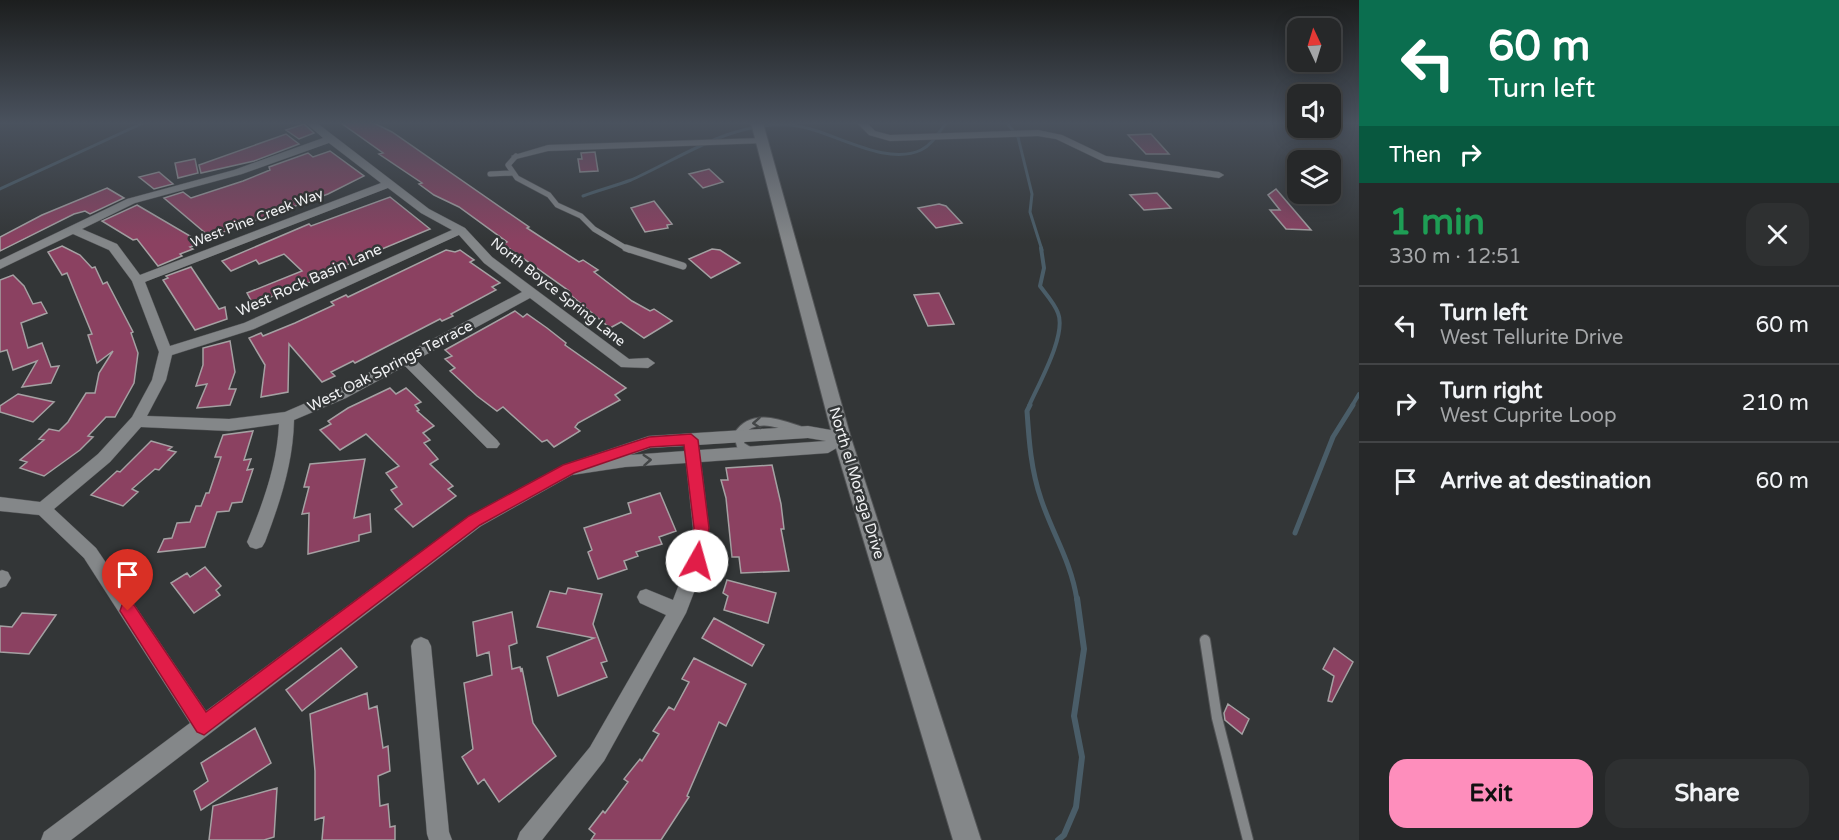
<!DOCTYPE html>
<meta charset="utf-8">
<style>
:root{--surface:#262829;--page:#2e3031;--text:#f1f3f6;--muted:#a4a6a8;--line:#424446;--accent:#fe8ebc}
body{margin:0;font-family:"Varela Round",sans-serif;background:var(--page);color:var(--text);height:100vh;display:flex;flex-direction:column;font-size:22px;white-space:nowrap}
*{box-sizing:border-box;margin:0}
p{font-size:20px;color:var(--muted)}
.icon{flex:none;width:33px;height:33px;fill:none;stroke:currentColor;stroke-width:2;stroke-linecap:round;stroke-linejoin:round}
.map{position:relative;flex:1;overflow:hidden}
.sheet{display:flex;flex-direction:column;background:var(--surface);width:480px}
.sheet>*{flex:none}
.banner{background:#0b6e4f;color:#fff;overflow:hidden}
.needle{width:39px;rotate:356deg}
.tools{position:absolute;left:1287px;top:18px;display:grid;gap:12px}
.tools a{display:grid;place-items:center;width:54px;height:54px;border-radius:12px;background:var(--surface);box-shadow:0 3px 15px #0003,0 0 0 2px var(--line);font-size:30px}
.pin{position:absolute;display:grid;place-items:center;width:51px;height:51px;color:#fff;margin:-62px -26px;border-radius:50% 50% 50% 0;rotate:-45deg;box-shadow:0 0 6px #0007}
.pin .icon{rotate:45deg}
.me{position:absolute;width:66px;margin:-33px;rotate:7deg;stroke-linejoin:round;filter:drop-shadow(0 0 4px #0008)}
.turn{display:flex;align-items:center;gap:21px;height:126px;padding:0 30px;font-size:27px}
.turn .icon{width:78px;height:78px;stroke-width:2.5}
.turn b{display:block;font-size:42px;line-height:51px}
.then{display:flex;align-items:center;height:57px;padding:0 30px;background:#0003;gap:12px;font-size:22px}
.round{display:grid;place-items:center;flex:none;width:63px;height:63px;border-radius:18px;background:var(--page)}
.overview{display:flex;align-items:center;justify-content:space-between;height:102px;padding:0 30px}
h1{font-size:36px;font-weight:700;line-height:45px;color:#1e9e55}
.primary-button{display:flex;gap:12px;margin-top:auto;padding:12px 30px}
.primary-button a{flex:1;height:69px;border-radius:18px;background:var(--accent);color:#111;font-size:24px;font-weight:700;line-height:69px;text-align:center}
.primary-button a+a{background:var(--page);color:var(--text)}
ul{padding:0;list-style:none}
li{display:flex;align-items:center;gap:18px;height:78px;padding:0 30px;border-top:2px solid var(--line)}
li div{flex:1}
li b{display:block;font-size:22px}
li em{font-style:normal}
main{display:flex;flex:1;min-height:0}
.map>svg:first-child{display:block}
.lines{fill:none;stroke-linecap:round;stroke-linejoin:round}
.stream-far3{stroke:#4a5d68;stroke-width:3}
.stream-far2{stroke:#4a5d68;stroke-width:4}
.stream-far1{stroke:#4a5d68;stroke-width:5}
.stream{stroke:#4a5d68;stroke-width:6}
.building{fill:#8b4161;stroke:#a5a1a3;stroke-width:1.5}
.lane-far3-casing{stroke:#525456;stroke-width:6}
.lane-far2-casing{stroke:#525456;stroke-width:8}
.lane-far1-casing{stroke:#525456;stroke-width:10}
.lane-casing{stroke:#525456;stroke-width:12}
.street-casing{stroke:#525456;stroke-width:1}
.secondary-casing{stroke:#525456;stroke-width:2}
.lane-far3{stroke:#848789;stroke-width:5}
.lane-far2{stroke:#848789;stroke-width:7}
.lane-far1{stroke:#848789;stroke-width:8}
.lane{stroke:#848789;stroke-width:10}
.street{fill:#848789;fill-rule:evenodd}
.secondary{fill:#848789;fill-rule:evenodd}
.oneway{stroke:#434647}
.route{fill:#e11d48;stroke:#92132f;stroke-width:1.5}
.labels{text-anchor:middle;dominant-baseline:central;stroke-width:5;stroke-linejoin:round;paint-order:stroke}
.far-street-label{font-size:14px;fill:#f0f1f3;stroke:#333637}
.street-label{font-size:15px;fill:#f0f1f3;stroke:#333637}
</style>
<main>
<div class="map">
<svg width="1359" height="840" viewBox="0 0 1359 840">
<rect width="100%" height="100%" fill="#333637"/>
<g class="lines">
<path class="stream-far3" d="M1007,123L1018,137L1032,194L1030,212L1042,250
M0,189L143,123
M583,196C599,190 615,186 631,180C683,157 729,122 789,125C828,127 883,168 921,150C932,145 939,132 946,123"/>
<path class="stream-far2" d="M1029,406C1038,385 1067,335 1058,313C1055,304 1046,294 1040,286L1044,268L1041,248
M1352,406L1359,394"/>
<path class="stream-far1" d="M1030,405L1027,411C1029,441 1031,470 1041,499C1053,535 1071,561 1077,600
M1295,533L1333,437L1353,405"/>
<path class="stream" d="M1058,840L1064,835L1076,807L1082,757L1074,716L1084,649L1077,598"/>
</g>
<path class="building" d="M341,123H374L392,132L529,227L527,228L579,262L583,260L598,270L594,272L632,301L650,311L654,309L672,321L644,338L621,322L610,328L567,292L569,291L503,244L507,242L459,207L434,195L419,184L422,183L379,154L383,153Z
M304,124L314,133L299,139L286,130Z
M286,134L299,144L254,161L201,173L199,165Z
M1151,134L1169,154H1146L1128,135Z
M330,151L364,176L328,194L210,237L164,198L183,192L191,198L243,181L270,170L269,167L308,153L313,157Z
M595,152L598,171L580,172L578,159H582L581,153Z
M195,159L198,173L178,178L175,163Z
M709,169L723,182L703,188L689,174Z
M159,172L173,184L154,189L139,177Z
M107,188L124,198L90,214L85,211L74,214L0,251V237L42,215Z
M1276,189L1311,230L1286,229L1270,210H1280L1268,195Z
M1157,193L1171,208L1144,210L1130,195Z
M390,197L430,229L358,259L326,276L265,299L268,303L255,308L247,293L302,271L284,254L259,264L256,260L231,271L222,261L309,224L311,226Z
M654,201L672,224L667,225L668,228L645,232L631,208Z
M939,204L946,206L962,223L936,228L918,208Z
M137,205L202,243L190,247L193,249L180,254L182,256L158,266L137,239L133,240L102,221Z
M62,246L80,255L92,268L95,267L103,284L107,282L133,332L131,333L138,353L134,383L115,417H106L88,436L93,437L80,450L44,476L20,468L27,462L20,460L44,440L39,439L49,429L59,431L68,422L86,393H95L99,373L113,351L97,363L88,335L92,334L67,273L62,275L48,252Z
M712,249L720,250L740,263L711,278L689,259Z
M446,250L455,252L460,250L474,260L470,262L500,283L492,287L496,290L451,314L453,316L442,321L440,319L355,363L353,361L331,372L335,376L322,382L289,344L288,392L261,397L265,365L249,338L261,333L263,336L295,323L334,305L331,302L346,295L348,297Z
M191,267L219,309L225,307L227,319L195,330L163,280L168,278L166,276Z
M13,275L24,286L33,304L41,302L47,313L21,323L28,348L42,343L51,367L59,366L51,383L22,387L37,361L13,370L7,350L0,352V280Z
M939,293L954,324L928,326L914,295Z
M515,311L523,317L527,314L547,328L566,343L565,345L626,388L615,395L620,400L578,423L575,427L580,431L554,447L547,440L542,442L503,407L497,411L477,396L450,371L455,368L445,359L452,356L445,350Z
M230,341L235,372L229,389H236L230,405L197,408L207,384L196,386L203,365V348Z
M390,388L396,394L406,388L421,402L415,405L419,410L417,411L434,426L423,433L430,440L424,443L438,459L430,464L453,486L448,489L456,496L413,527L395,509L402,504L391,490L397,487L386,473L399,466L366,434L340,450L320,430L331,424L328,421L348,408Z
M18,394L54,402L33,422L0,412V406Z
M253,431L244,460L251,459L247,470L253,469L242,502L232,503L229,511L217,512L205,547L158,552L164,539L172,538L177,523L190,522L196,506H201L206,493H209L221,457H215L223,435Z
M151,441L172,447L168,450L176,452L159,470L155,469L132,489L138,492L123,506L91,495L117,471L120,472Z
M365,459L354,518L370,514L371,532L359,535V541L308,554L309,513L302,514L309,487H304L310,464Z
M772,465L781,504L784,529H781L789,571L741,573L739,557H732L726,498L721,480H728L726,468Z
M660,493L676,531L659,537L662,544L636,552L638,556L624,561L627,569L598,579L588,552L592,550L584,528L631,513L628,503Z
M205,567L221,586L216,590L220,595L194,613L171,583L187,573L190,577Z
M727,580L776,593L768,623L724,610L728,596L723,593Z
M568,588L602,594L593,624L607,661L601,663L607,677L558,696L547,657L594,638L537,627L550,591L566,594Z
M512,612L517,643L509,646L512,669L520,667L521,672L522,668L533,723L556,756L499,802L484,779L478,784L462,757L473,749L464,683L492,675L489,652L477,656L473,622Z
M22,613L56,615L29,654L0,652V626L12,627Z
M714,618L764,645L752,666L702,638Z
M341,648L357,667L302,711L286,690Z
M1334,648L1353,662L1332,702L1328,701L1334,676L1323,669Z
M694,658L746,684L726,726L719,722L687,796L689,797L661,840H591L595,834L589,829L603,811L605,813L628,782L624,779L640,759L642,761L659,734L653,731L669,707L674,710L689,682L682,679Z
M367,693L369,709L377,706L383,748L388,746L390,771L378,776L380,806L388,804L390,827L395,826V840H322L324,817L315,820V771L310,714Z
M1228,704L1249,719L1242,734L1225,720L1224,713Z
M255,728L271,763L201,810L194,791L208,781L201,763Z
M277,788L274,837L264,840H209L213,806Z"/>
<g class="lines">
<defs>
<path id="lane-far3" d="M516,156L508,165L517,178L549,195L557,205L581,216L594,229L629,250
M490,174L512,173"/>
<path id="lane-far2" d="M626,248L683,266"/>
<path id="lane-far1" d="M749,451L741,446L738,435C752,413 778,423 799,430"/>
<path id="lane" d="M1205,640L1217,718L1248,840"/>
<path id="street" d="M306,123H317L429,209L465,228L492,257L629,359L648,358L655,363L648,368L621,367L530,298L416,360L497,440L500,444L497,448H487L405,366L346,398L294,420C293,464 280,502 265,542L262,547L256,549L250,547L247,542C263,503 277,466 279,424L229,431L141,427L110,462L54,509L96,548L206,711L469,516L563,465L649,436L808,426L842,432L847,434L850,438L847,442L828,453L701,462L709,528L706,561L686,613L604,761L542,840H517L520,832L590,747L666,615L640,603L637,597L640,591L646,589L673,600L688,561L693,528L686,463L625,467L572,475L481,526L71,840H41L44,832L190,723L84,558L39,515L0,511V497L40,502L98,454L132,417L152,380L159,352L132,281L109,250L73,234L0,269V260L127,199L234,170L323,138ZM329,143L381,183L140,275L117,244L82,229L135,203L242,174ZM388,188L421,213L452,230L244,323L170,346L145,282ZM459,235L484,263L522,292L336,390L285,412L229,419L147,416L166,380L172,355L254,329ZM808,438L826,441L700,450L698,445ZM686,446L685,451L630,455L650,448Z
M857,123H867L875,131L890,135L1038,130L1062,135L1106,156L1219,172L1224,175L1219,178L1104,162L1056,139L1038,136L890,141L869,135Z
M762,138L765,139V143L548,151L516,159L511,156L548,145Z
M2,570L8,572L11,578L6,586L0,588V571Z
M421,637L428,640L431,646L449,832L452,840H429L427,834L411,646L414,640Z"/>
<path id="secondary" d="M751,123H763L851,438L981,840H953L833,438Z"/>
</defs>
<use href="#lane-far3" class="lane-far3-casing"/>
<use href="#lane-far2" class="lane-far2-casing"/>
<use href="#lane-far1" class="lane-far1-casing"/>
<use href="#lane" class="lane-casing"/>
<use href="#street" class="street-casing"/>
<use href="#secondary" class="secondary-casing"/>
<use href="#lane-far3" class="lane-far3"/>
<use href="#lane-far2" class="lane-far2"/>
<use href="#lane-far1" class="lane-far1"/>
<use href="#lane" class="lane"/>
<use href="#street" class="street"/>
<use href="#secondary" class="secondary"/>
</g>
<defs><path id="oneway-chevron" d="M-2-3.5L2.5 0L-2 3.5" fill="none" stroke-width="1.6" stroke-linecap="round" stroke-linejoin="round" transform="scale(1.5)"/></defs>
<g class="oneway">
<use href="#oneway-chevron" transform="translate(757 423) rotate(176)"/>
<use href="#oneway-chevron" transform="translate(647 460) rotate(-4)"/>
</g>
<linearGradient id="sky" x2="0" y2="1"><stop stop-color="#1c1e1e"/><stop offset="0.51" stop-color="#4a525e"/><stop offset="1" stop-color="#4a525e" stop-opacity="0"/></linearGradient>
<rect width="1359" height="241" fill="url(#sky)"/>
<path class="route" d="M691,434L698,440L709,528L703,566H692L689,561L694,528L684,445L650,447L574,473L480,525L204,735L197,732L120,611L122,605L128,603L134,605L206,712L469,516L563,465L649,437Z"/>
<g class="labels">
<g class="far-street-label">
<text transform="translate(257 218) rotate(-21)">West Pine Creek Way</text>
<text transform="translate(558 292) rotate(38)">North Boyce Spring Lane</text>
</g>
<g class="street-label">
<text transform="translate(309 280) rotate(-24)">West Rock Basin Lane</text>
<text transform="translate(390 366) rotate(-27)">West Oak Springs Terrace</text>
<text transform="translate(857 483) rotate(73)">North el Moraga Drive</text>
</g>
</g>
</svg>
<div class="tools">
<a><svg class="needle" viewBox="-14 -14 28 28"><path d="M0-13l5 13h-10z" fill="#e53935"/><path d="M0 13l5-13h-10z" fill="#a4a6a8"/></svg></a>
<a><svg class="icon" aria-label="sound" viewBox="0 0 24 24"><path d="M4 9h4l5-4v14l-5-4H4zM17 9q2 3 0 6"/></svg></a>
<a><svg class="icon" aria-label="layers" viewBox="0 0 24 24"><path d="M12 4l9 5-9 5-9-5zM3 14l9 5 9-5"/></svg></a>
</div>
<div class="pin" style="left:128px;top:611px;background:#d93025"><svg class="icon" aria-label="arrive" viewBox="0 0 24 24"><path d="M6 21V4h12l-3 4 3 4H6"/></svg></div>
<svg class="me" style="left:697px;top:561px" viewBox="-20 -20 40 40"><circle r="19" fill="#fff"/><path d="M0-13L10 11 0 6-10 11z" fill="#e11d48"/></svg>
</div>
<section class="sheet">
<div class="banner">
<div class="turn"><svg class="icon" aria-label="left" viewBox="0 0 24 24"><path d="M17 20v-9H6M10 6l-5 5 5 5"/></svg><div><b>60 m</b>Turn left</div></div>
<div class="then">Then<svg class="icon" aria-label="right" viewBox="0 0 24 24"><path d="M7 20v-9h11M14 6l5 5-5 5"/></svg></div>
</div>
<div class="overview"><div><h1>1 min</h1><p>330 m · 12:51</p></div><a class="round"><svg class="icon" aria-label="close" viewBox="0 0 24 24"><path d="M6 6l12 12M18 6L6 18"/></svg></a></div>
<ul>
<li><svg class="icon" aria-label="left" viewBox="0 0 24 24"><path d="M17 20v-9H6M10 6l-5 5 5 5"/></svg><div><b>Turn left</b><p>West Tellurite Drive</p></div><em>60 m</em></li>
<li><svg class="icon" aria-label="right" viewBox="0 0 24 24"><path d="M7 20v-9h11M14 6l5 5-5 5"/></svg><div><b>Turn right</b><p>West Cuprite Loop</p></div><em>210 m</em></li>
<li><svg class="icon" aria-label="arrive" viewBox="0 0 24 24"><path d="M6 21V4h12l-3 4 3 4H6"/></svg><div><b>Arrive at destination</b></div><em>60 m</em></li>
</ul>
<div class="primary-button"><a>Exit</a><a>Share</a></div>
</section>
</main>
